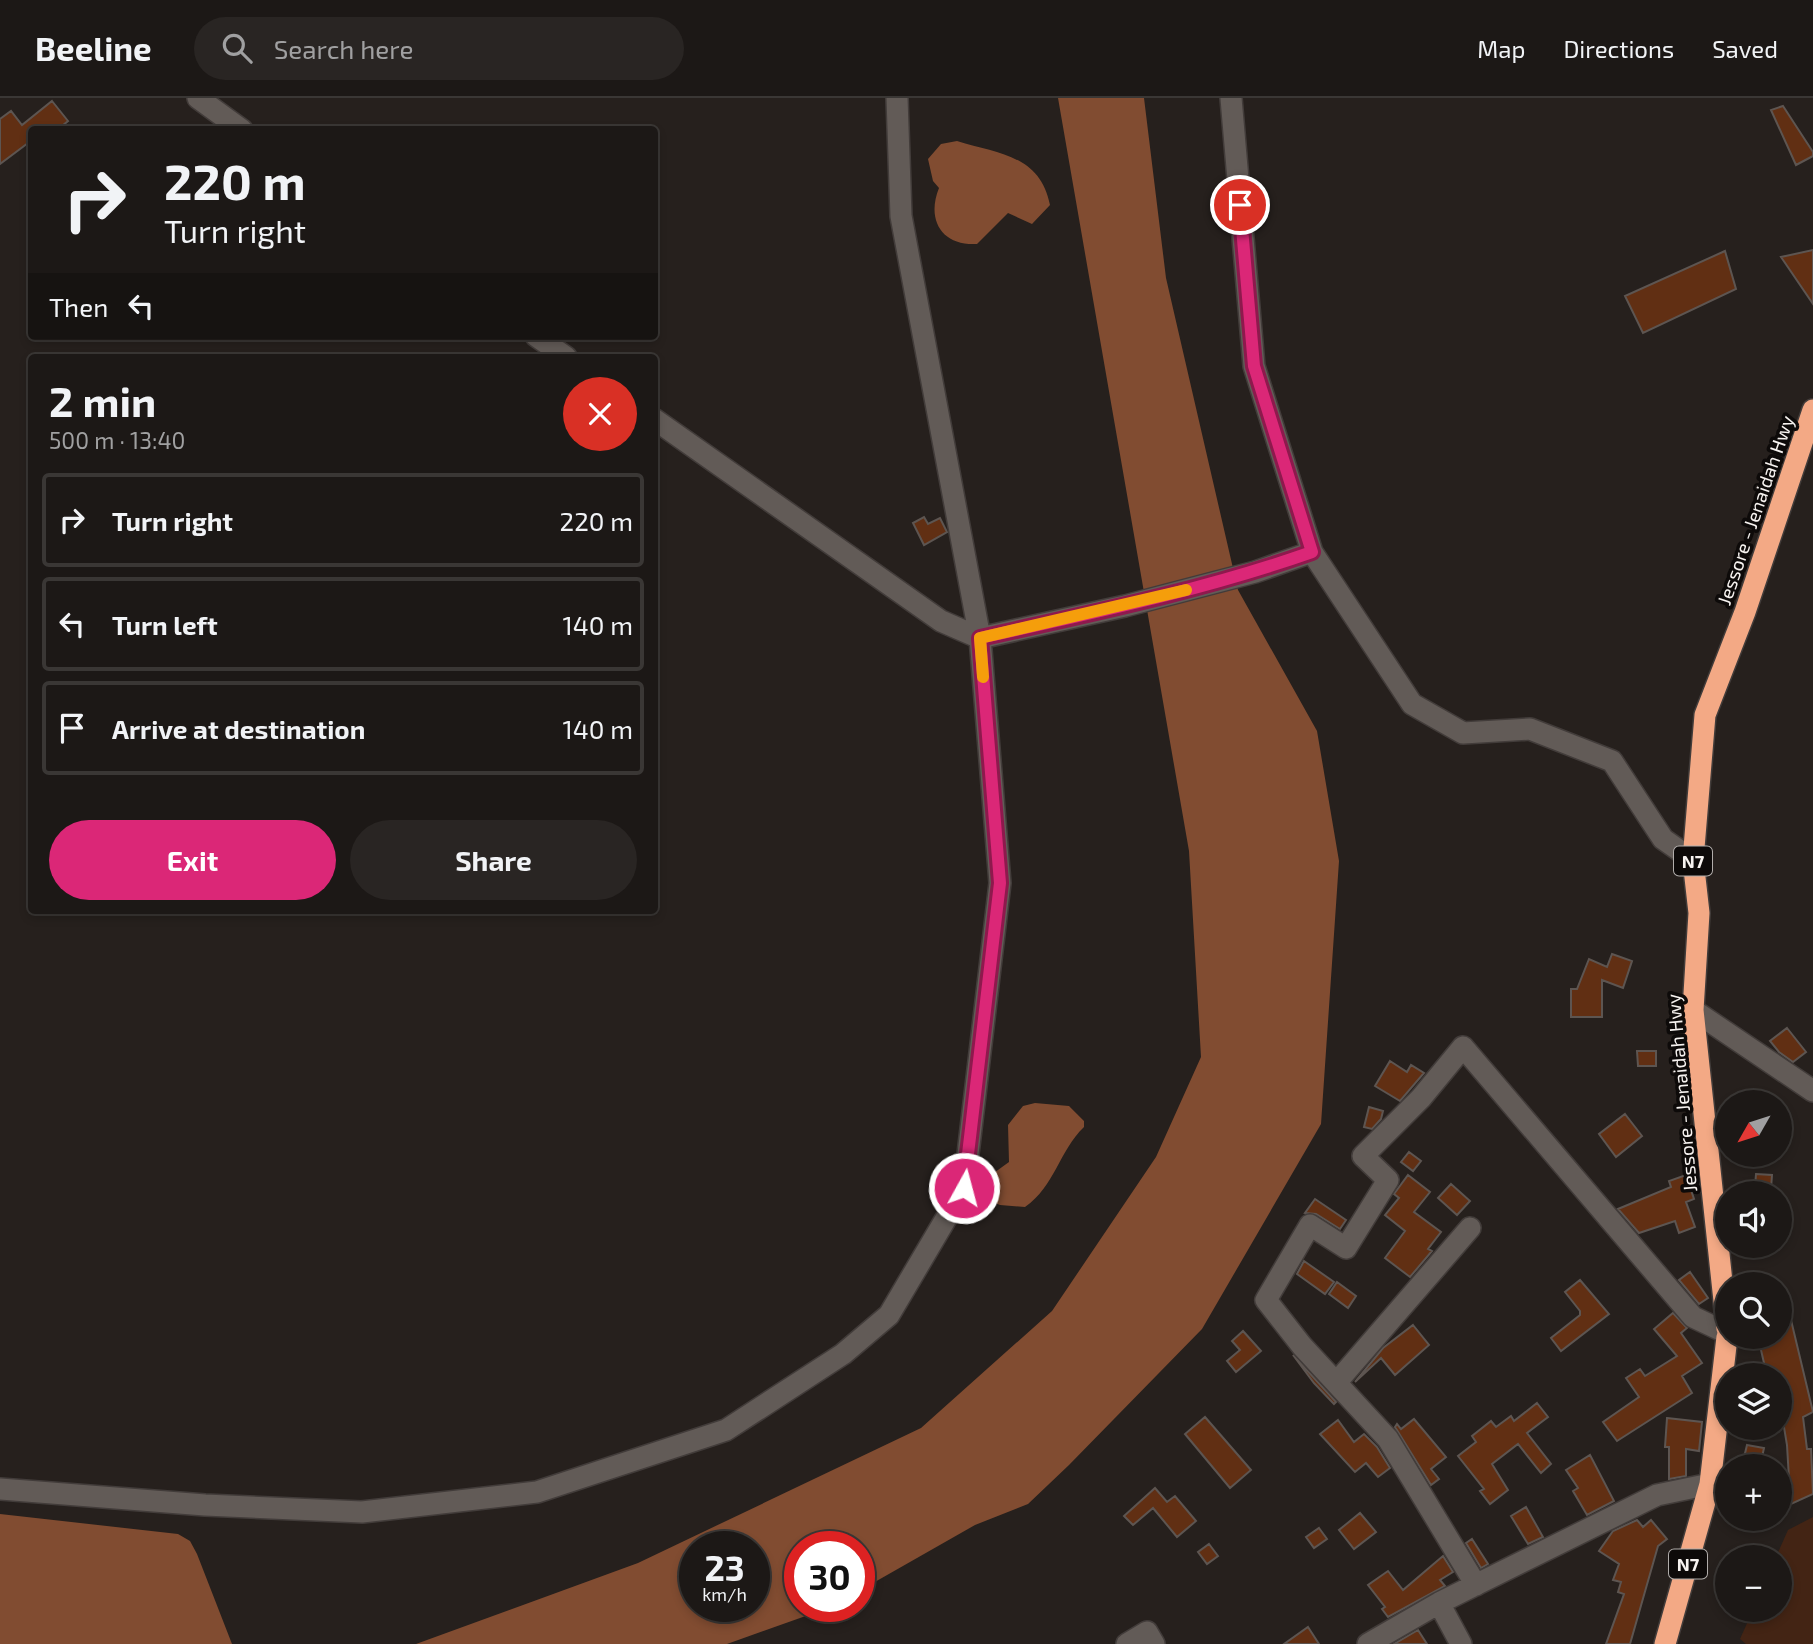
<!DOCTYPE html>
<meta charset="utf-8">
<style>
:root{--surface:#1c1816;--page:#292523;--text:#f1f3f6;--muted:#a0a0a1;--line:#3a3735;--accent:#db2777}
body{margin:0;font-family:"Exo 2",sans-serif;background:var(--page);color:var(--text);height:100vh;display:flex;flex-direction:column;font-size:26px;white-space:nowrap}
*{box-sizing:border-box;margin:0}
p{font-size:23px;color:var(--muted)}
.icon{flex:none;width:38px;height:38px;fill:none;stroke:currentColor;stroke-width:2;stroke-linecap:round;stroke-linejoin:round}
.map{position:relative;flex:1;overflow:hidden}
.details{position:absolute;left:28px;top:256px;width:630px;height:560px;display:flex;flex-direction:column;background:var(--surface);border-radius:7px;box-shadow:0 4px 10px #0003,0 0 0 2px var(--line)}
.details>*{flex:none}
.guide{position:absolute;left:28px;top:28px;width:630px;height:214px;border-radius:7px;box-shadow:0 4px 10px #0003,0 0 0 2px var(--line);background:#1c1816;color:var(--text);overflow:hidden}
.needle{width:46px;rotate:231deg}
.buttons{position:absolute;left:1715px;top:992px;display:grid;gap:14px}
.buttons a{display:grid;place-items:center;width:77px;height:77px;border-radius:50%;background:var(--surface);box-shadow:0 4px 10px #0003,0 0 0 2px var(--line);font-size:35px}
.speed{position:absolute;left:679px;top:1433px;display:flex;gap:14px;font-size:35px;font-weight:700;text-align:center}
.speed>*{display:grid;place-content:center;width:91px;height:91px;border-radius:50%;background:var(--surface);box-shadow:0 4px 10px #0003,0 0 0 2px var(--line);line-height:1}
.speed small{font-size:18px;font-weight:400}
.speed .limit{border:10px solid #d22;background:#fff;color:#111}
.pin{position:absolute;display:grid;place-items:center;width:60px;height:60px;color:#fff;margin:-30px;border:4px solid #fff;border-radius:50%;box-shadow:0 2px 7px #0007}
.me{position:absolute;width:77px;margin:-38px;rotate:7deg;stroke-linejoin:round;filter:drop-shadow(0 0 5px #0008)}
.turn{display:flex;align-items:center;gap:24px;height:147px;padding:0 21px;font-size:32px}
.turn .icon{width:91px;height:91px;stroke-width:2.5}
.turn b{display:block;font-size:49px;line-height:60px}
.then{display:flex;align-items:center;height:66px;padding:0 21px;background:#0003;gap:14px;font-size:26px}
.round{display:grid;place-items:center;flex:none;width:74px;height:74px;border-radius:37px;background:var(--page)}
.summary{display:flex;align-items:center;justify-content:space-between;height:119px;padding:0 21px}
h1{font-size:42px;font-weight:700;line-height:52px}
.primary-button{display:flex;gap:14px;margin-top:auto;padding:14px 21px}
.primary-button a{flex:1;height:80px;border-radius:42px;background:var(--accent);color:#fff;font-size:28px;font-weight:700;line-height:80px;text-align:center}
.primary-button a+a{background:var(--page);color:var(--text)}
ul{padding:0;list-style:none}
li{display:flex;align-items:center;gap:21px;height:94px;margin:0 14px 10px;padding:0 7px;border:4px solid var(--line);border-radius:7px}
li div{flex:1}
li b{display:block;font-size:26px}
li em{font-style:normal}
header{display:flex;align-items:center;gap:42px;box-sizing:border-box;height:98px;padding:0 35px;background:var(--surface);border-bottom:2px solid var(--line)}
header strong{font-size:33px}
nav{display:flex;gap:38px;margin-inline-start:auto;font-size:24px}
.search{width:490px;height:63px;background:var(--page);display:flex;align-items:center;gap:18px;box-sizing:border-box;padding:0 24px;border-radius:38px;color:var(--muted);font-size:26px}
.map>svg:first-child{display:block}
.green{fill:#432414}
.water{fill:#814c31;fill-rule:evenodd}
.building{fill:#612f13;stroke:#5d5551;stroke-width:2}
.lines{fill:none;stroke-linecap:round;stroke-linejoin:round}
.minor-casing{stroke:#423c3a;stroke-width:24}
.highway-casing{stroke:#423c3a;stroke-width:24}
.minor{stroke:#625b57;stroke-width:21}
.highway{stroke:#f3a985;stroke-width:21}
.route-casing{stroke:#8e194d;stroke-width:18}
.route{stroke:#db2777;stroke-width:12}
.slow{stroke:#f59e0b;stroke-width:12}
.labels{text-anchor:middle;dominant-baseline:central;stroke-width:7;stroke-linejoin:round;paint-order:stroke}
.shield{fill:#0d0a09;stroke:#b1adab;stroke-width:2}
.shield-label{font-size:18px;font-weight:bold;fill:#f7f3f0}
.street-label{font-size:19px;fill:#f7f3f0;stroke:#0d0a09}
</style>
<header>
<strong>Beeline</strong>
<div class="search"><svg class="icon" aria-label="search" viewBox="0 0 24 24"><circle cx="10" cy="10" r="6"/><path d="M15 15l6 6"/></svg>Search here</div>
<nav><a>Map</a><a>Directions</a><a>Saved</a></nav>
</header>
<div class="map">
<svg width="1813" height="1546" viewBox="0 0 1813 1546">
<rect width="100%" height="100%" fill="#26201d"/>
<path class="green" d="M1813,1419V1546H1746L1740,1541L1753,1512H1780V1460L1776,1459L1788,1432Z"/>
<path class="water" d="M1058,0H1144L1166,180L1238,492L1317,633L1339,763L1321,1026L1202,1231L1069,1367L1028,1406L975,1427L859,1493V1449H800V1508L831,1509L727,1546H416L638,1465L921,1330L1052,1213L1156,1059L1201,959L1189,753ZM695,1449H754V1508H695Z
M957,43C999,56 1040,57 1050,107L1032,126L1008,115L977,146C942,148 926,122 939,90L933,83L928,61L941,46Z
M1035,1005L1069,1008L1084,1023V1029C1059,1053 1055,1088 1025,1109L1000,1107L985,1101L981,1092L991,1077L1009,1064L1008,1027L1023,1008Z
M0,1416L178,1436L190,1443L197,1456L232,1546H0Z"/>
<path class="building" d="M52,3L68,23L57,32H32V42L0,66V21L11,13L22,27Z
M1783,8L1813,54V58L1796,67L1771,12Z
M1813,152V206L1781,159Z
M1725,153L1736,191L1643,235L1625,198Z
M924,419L928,426L940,420L947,434L924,447L913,425Z
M1612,856L1632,863L1623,890L1602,882V919H1571V891H1577L1589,861L1607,869Z
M1787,930L1806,954L1793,964L1779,954L1770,943Z
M1637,953H1656V968H1638Z
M1390,963L1407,974L1411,967L1424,975L1400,1003L1375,988Z
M1369,1009L1383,1013L1381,1021L1372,1031L1364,1029Z
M1625,1016L1642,1038L1616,1059L1599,1036Z
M1409,1054L1421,1063L1413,1073L1401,1064Z
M1756,1076L1772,1077L1771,1091L1755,1089Z
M1408,1077L1430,1094L1414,1114L1441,1134L1428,1151L1432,1153L1410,1179L1385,1160L1405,1133L1385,1117L1399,1100L1394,1096Z
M1686,1077L1694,1101L1686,1104L1695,1129L1679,1135L1675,1123L1639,1135L1618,1111L1671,1089L1669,1083Z
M1451,1086L1470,1103L1457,1117L1438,1100Z
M1315,1101L1346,1122L1340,1131L1316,1116L1305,1115Z
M1304,1163L1334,1184L1325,1196L1297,1176Z
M1690,1174L1708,1200L1699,1206L1679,1182Z
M1580,1182L1609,1216L1561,1253L1551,1240L1580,1217V1213L1565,1194Z
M1337,1184L1356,1198L1348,1210L1329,1196Z
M1673,1215L1687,1230L1681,1235L1702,1265L1682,1278L1692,1295L1617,1343L1603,1324L1639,1299L1626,1280L1640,1271L1645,1278L1677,1258L1654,1231Z
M1791,1222L1813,1314L1803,1319L1807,1351H1811L1813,1396L1780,1411V1386L1789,1381L1787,1347L1783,1323L1780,1324V1278H1767L1758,1239H1780V1224Z
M1413,1227L1429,1247L1395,1277L1381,1260L1355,1284L1383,1250Z
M1243,1233L1261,1253L1236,1274L1227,1263L1240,1252L1232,1243Z
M1293,1257L1336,1304L1334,1306L1314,1285Z
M1537,1305L1548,1319L1527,1335L1551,1366L1541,1375L1518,1346L1492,1366L1508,1392L1490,1406L1480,1393L1484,1391L1458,1358L1476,1344L1472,1338L1491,1323L1496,1329L1511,1318L1514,1323Z
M1205,1319L1251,1372L1230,1390L1185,1336Z
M1667,1320L1702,1324L1699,1353L1686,1351V1378L1669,1381V1349H1665Z
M1414,1321L1446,1359L1431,1371L1439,1381L1431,1387L1395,1329L1397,1326L1401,1331Z
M1338,1322L1354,1344L1364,1336L1377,1349L1390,1370L1378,1379L1366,1365L1355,1374L1320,1336Z
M1747,1347L1764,1350L1760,1368H1742Z
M1590,1357L1614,1403L1587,1417L1573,1393L1578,1390L1566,1372Z
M1155,1390L1167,1404L1175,1398L1196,1423L1177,1439L1153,1410L1133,1427L1124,1418Z
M1526,1409L1543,1439L1528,1446L1511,1418Z
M1360,1415L1376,1434L1354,1451L1339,1432Z
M1637,1422L1643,1429L1651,1422L1667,1441L1658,1448L1630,1546H1606L1624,1496L1618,1494L1621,1484L1613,1482L1619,1466L1599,1453L1613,1433Z
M1319,1430L1327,1441L1314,1450L1306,1439Z
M1472,1441L1488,1466L1481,1470L1466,1445Z
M1209,1446L1218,1458L1207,1466L1198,1454Z
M1443,1458L1453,1474L1440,1482L1445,1488L1388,1519L1382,1511L1385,1509L1368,1487L1388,1473L1403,1492Z
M1308,1529L1319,1546H1284Z
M1418,1532L1427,1546H1394Z"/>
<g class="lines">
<defs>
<path id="minor" d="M198,0L242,32
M1231,0L1254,268L1312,454L1412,606L1463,635L1530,631L1612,663L1663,741L1693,762
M536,238L566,259
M654,321L941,523L980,540L1125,508L1255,474L1312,454
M1693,912L1813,993
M1336,1285L1470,1130
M0,1391L205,1407L362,1414L537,1394L726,1332L843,1256L889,1217L964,1090L1000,785L980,540L901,118L897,0
M1476,1487L1388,1341L1302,1248L1266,1202L1310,1127L1346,1150L1388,1082L1363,1058L1421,1000L1463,949L1693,1219L1727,1235
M1439,1505L1461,1546
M1127,1546L1147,1534L1154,1546
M1368,1546L1439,1505L1657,1397L1710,1386"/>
<path id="highway" d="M1727,1231L1693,912L1699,815L1693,762L1705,617L1745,514L1813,312
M1665,1546L1710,1386L1727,1239"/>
</defs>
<use href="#minor" class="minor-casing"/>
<use href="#highway" class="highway-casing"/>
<use href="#minor" class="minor"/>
<use href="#highway" class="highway"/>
</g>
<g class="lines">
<defs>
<path id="route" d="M964,1090L1000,785L980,540C1092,515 1204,492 1312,454L1254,268L1240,107"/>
</defs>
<use href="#route" class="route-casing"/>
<use href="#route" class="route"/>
<path class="slow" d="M983,579L980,540L1186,492"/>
</g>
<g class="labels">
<g class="shield">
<rect x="1674" y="748.5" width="38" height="29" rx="5"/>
<rect x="1669" y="1451.5" width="38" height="29" rx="5"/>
</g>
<g class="shield-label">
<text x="1693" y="763">N7</text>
<text x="1688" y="1466">N7</text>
</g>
<g class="street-label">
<text transform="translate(1755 412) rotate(-71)">Jessore - Jenaidah Hwy</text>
<text transform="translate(1681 995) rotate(-95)">Jessore - Jenaidah Hwy</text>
</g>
</g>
</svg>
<div class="buttons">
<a><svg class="needle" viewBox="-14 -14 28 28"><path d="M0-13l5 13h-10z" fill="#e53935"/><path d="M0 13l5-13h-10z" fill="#a0a0a1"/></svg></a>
<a><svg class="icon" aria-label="sound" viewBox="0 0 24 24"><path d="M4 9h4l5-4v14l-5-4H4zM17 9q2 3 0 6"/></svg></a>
<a><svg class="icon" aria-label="search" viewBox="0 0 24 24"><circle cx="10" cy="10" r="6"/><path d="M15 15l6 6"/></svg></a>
<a><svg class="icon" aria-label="layers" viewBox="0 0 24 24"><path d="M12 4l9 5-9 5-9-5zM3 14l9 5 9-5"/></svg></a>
<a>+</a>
<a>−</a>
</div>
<div class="speed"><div>23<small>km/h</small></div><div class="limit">30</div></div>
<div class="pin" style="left:1240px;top:107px;background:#d93025"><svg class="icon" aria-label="arrive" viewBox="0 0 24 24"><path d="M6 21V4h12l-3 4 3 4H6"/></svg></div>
<svg class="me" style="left:964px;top:1090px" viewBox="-20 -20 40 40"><circle r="17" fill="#db2777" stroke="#fff" stroke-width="3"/><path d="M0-11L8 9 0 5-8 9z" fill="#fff"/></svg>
<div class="guide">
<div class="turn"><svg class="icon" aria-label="right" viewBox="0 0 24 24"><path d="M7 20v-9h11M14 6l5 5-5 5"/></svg><div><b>220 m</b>Turn right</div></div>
<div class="then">Then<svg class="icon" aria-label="left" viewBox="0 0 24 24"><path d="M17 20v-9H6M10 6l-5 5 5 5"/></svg></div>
</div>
<section class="details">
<div class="summary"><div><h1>2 min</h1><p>500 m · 13:40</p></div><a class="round" style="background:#d93025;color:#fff"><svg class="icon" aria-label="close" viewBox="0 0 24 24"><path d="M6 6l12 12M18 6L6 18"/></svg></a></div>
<ul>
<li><svg class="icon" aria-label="right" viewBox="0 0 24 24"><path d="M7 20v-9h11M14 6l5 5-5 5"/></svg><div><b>Turn right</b></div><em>220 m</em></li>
<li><svg class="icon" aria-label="left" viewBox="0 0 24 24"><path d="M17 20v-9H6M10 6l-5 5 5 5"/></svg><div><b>Turn left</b></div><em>140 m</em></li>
<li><svg class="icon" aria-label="arrive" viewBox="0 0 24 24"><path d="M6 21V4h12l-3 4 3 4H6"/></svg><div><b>Arrive at destination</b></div><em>140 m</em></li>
</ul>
<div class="primary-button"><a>Exit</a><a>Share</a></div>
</section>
</div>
